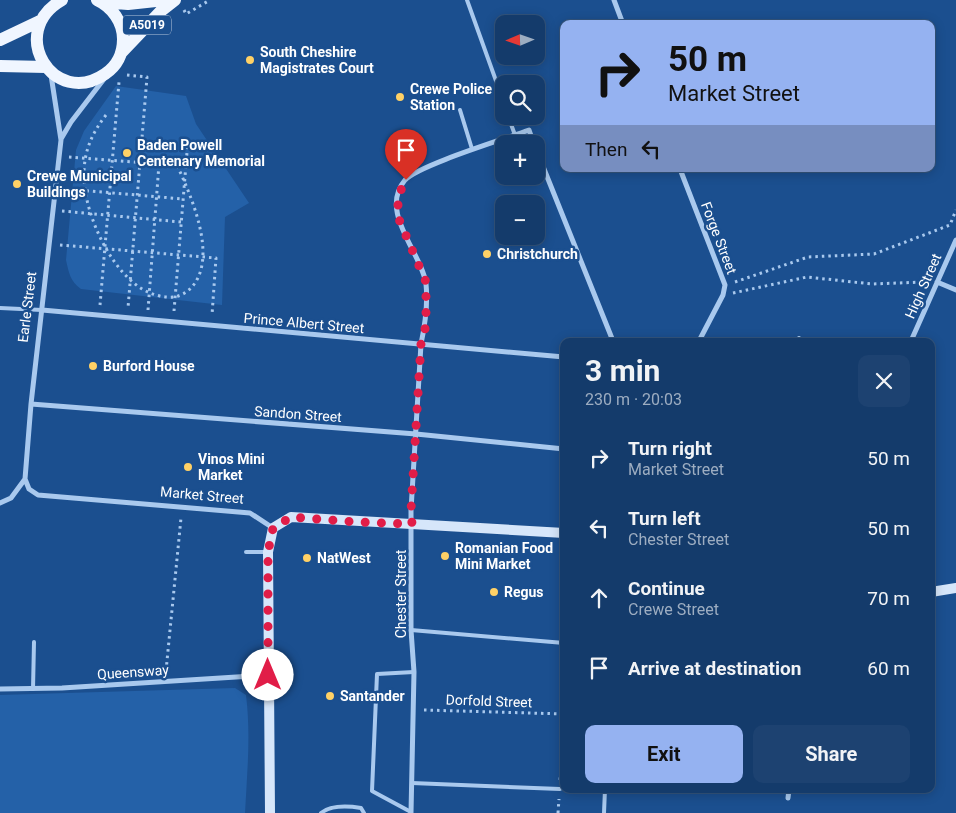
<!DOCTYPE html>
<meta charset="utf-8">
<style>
:root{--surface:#143b6b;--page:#1d4271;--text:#f1f3f6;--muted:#9dadc1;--line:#33557e;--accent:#95b2f1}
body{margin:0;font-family:Roboto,sans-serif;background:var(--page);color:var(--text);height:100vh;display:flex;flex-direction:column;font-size:19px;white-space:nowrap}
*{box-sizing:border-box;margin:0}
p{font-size:16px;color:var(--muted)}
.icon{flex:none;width:28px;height:28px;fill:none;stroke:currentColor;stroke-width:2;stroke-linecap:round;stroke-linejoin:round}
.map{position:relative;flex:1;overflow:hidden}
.drawer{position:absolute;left:560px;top:338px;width:375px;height:455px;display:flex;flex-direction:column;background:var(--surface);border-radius:10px;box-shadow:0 2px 12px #0003,0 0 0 1px var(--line)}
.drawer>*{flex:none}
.banner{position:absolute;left:560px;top:20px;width:375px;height:152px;border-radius:10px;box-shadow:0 2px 12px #0003,0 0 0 1px var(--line);background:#95b2f1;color:#111;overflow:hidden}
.needle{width:32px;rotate:268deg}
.controls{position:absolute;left:495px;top:15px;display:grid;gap:10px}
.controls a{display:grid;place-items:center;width:50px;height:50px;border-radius:10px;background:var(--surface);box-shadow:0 2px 12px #0003,0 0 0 1px var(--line);font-size:25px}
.pin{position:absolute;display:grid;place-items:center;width:42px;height:42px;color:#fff;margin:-51px -21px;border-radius:50% 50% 50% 0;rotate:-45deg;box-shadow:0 0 5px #0007}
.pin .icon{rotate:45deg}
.me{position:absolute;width:55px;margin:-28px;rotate:0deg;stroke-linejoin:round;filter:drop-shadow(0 0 4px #0008)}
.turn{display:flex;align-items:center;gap:18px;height:105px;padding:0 25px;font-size:22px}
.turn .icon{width:65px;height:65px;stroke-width:2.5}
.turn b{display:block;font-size:35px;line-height:42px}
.then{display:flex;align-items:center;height:48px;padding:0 25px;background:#0003;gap:10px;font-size:19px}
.round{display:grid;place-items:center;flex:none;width:52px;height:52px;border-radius:10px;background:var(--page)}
.overview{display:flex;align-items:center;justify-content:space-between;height:85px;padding:0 25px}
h1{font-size:30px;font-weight:700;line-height:38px}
.button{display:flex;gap:10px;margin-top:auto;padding:10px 25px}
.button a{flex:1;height:58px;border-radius:10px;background:var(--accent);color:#111;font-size:20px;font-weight:700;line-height:58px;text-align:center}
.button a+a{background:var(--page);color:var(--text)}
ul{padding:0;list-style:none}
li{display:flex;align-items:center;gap:15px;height:70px;padding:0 25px}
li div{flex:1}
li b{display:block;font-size:19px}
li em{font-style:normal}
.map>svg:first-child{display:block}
.green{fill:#2461a8}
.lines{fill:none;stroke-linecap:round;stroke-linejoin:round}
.path{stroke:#a9c9ee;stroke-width:3;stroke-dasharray:2.5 4;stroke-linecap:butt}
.lane{stroke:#a9c9ee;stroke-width:4}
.street{stroke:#a9c9ee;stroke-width:5}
.secondary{stroke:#d6e6fa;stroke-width:10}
.primary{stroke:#f0f6ff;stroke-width:12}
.route{stroke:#e11d48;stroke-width:9;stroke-dasharray:0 16.2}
.poi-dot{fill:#ffd166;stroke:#1b4f8f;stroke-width:2}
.labels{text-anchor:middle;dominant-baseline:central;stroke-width:5;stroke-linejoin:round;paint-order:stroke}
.shield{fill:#1b4f8f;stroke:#bbcadd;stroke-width:1}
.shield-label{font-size:12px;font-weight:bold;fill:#fff}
.poi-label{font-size:14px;font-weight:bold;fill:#fff;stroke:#1b4f8f;text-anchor:start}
.street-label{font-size:14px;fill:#fff;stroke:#1b4f8f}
</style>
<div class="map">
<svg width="956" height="813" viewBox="0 0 956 813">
<rect width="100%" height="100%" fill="#1b4f8f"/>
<path class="green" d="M116,86L186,96L196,124L249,203L225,217L222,305L81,289C70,281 69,273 66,260L76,150L84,131Z
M235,688L246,695C251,735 247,774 245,813H0V695Z"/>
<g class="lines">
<path class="path" d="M184,10L186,14L210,0
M127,75L147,77L128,308
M106,115C92,133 84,151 84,174C83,214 115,284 156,295C169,299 181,298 191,288C219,258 191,196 177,165
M69,157L186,166
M67,189L183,199
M62,211L181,222
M60,245L216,258L212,315
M735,282L808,257L874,254L950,225L956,210
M733,293L807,277L872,284L925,282
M100,305L119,82
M148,310L159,164
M174,311L188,140
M166,671L181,518
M424,710L564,714
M560,780L564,738
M558,813L559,799"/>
<path class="lane" d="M467,0L504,103
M460,110L472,149
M508,116L515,135
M0,308L42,310
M798,341L799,338
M246,552H266
M411,630L564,643
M33,689L34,642
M412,783L560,789
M411,812L372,791L377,674L414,672
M321,813C331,805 348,806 361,808L364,813
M604,813L605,789"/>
<path class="street" d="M614,0L623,24
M51,75L61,140L31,404L25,479L29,489L38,495L250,513L273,528
M61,139L71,122L104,79
M536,149L613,341
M680,169L725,285L723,295L699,341
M937,282L956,290
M42,310L564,357
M911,341L956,240
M31,404L416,434L564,449
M0,503L11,498L25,479
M0,689L62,688L268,675
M788,798L789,789
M411,813L414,672L411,630V510L421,344C425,325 428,303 426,284C422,253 378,212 405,180C419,165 505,139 529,130L534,144"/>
<path class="secondary" d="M931,592L956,588
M270,813L268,552L273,528L291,517L564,533"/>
<path class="primary" d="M62,0C6,32 54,109 105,74C117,66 123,54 123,39C123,22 112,7 97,0
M102,2L128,4L165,0
M0,40L40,21
M121,53L161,11L175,0
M0,66L46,67"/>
</g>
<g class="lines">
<path class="route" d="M268,675V552L273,528L291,517L357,522L412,524L411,510L421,344L426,325V282L398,217V196L406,180"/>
</g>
<g class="poi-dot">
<circle cx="250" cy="60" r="5"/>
<circle cx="400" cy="97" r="5"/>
<circle cx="127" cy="153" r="5"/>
<circle cx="17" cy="184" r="5"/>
<circle cx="487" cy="254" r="5"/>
<circle cx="93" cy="366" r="5"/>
<circle cx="188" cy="467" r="5"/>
<circle cx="445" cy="556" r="5"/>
<circle cx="307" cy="558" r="5"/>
<circle cx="494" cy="592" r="5"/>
<circle cx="330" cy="696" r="5"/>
</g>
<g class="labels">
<rect class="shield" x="123" y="15.5" width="48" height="19" rx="4"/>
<g class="shield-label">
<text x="147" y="25">A5019</text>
</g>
<g class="poi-label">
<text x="260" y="52">South Cheshire<tspan x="260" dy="16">Magistrates Court</tspan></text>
<text x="410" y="89">Crewe Police<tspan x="410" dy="16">Station</tspan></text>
<text x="137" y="145">Baden Powell<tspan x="137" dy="16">Centenary Memorial</tspan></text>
<text x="27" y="176">Crewe Municipal<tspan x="27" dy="16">Buildings</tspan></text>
<text x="497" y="254">Christchurch</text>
<text x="103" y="366">Burford House</text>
<text x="198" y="459">Vinos Mini<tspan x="198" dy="16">Market</tspan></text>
<text x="455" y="548">Romanian Food<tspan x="455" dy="16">Mini Market</tspan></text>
<text x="317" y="558">NatWest</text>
<text x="504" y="592">Regus</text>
<text x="340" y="696">Santander</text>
</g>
<g class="street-label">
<text transform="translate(719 238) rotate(69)">Forge Street</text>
<text transform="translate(923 286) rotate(-66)">High Street</text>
<text transform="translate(27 307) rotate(-83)">Earle Street</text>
<text transform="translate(304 323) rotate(5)">Prince Albert Street</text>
<text transform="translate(298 414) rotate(4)">Sandon Street</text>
<text transform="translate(202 495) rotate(5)">Market Street</text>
<text transform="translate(401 594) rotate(-90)">Chester Street</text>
<text transform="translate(133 672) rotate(-4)">Queensway</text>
<text transform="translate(489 701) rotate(2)">Dorfold Street</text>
</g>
</g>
</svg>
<div class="controls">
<a><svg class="needle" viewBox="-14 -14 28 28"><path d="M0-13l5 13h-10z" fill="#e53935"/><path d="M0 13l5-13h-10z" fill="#9dadc1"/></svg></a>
<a><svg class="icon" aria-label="search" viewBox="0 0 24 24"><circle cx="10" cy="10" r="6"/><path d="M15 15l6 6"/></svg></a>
<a>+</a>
<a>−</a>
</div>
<div class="pin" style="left:406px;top:180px;background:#d93025"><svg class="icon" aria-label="arrive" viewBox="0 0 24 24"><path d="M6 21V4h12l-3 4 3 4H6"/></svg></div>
<svg class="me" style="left:268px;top:675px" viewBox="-20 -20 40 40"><circle r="19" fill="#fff"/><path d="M0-13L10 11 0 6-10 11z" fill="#e11d48"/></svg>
<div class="banner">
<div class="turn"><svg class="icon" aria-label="right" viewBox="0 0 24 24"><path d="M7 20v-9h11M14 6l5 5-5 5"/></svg><div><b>50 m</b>Market Street</div></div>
<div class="then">Then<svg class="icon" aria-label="left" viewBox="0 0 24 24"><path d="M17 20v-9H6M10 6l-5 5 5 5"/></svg></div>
</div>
<section class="drawer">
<div class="overview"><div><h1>3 min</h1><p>230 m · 20:03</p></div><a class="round"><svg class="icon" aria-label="close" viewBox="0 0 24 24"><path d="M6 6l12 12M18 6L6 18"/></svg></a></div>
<ul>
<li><svg class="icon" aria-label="right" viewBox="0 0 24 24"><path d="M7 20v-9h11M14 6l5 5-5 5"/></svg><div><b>Turn right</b><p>Market Street</p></div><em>50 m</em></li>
<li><svg class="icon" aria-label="left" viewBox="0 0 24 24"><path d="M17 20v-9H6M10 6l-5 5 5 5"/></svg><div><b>Turn left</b><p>Chester Street</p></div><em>50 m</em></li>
<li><svg class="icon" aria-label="ahead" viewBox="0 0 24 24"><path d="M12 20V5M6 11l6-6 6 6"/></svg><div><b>Continue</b><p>Crewe Street</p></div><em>70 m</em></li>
<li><svg class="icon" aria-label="arrive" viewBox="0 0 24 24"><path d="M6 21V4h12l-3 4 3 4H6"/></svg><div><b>Arrive at destination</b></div><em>60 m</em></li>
</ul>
<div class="button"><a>Exit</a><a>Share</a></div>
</section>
</div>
